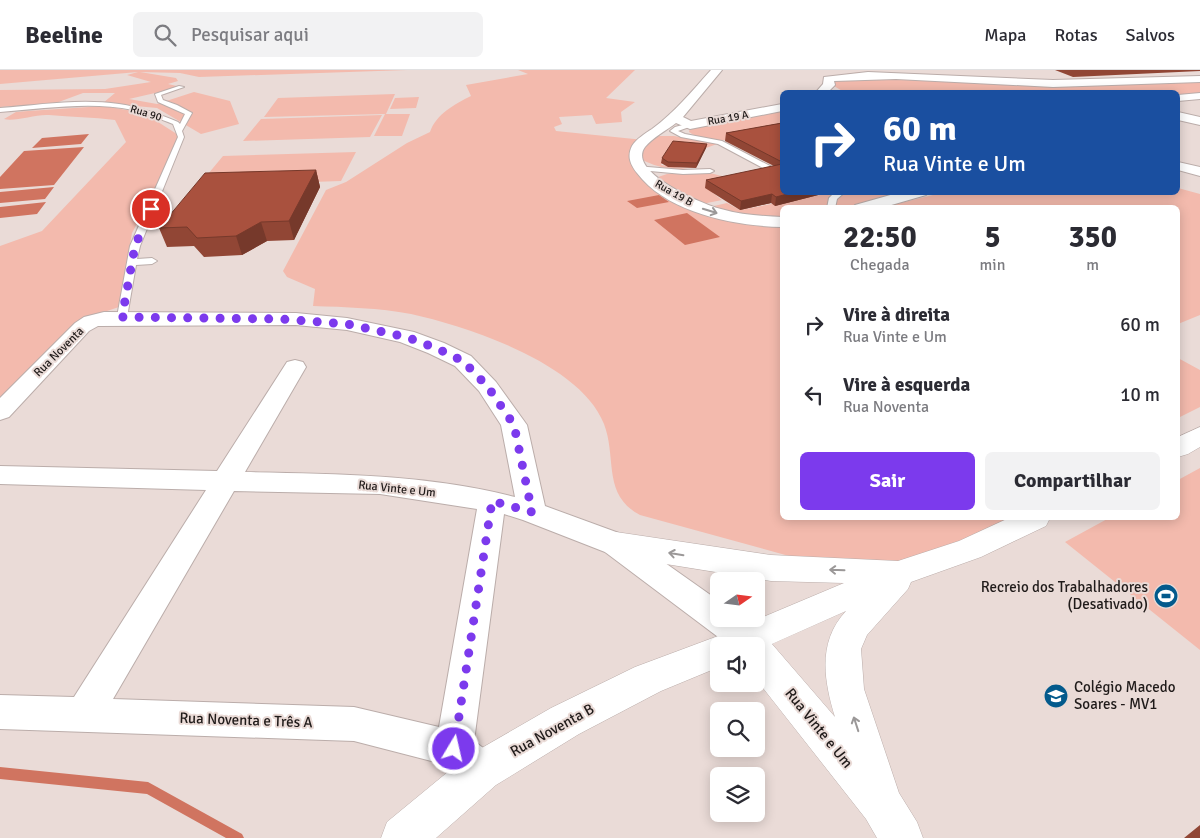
<!DOCTYPE html>
<html lang="pt">
<meta charset="utf-8">
<style>
:root{--surface:#fff;--page:#f2f2f3;--text:#2b2b33;--muted:#7c7c81;--line:#e1e1e2;--accent:#7c3aed}
body{margin:0;font-family:Signika,sans-serif;background:var(--page);color:var(--text);height:100vh;display:flex;flex-direction:column;font-size:19px;white-space:nowrap}
*{box-sizing:border-box;margin:0}
p{font-size:16px;color:var(--muted)}
.icon{flex:none;width:28px;height:28px;fill:none;stroke:currentColor;stroke-width:2;stroke-linecap:round;stroke-linejoin:round}
.map{position:relative;flex:1;overflow:hidden}
.panel{position:absolute;left:780px;top:135px;width:400px;height:315px;display:flex;flex-direction:column;background:var(--surface);border-radius:8px;box-shadow:0 2px 12px #0003}
.panel>*{flex:none}
.hud{position:absolute;left:780px;top:20px;width:400px;height:105px;border-radius:8px;box-shadow:0 2px 12px #0003;background:#1a4fa0;color:#fff;overflow:hidden}
.needle{width:32px;rotate:76deg}
.controls{position:absolute;left:710px;top:502px;display:grid;gap:10px}
.controls a{display:grid;place-items:center;width:55px;height:55px;border-radius:8px;background:var(--surface);box-shadow:0 2px 12px #0003;font-size:25px}
.pin{position:absolute;display:grid;place-items:center;width:42px;height:42px;color:#fff;margin:-21px;border:2px solid #fff;border-radius:50%;box-shadow:0 1px 5px #0007}
.me{position:absolute;width:55px;margin:-28px;rotate:9deg;stroke-linejoin:round;filter:drop-shadow(0 0 4px #0008)}
.turn{display:flex;align-items:center;gap:18px;height:105px;padding:0 20px;font-size:22px}
.turn .icon{width:65px;height:65px;stroke-width:2.5}
.turn b{display:block;font-size:35px;line-height:42px}
.eta{display:flex;justify-content:space-evenly;align-items:center;height:85px;text-align:center}
.eta b{font-size:30px;font-weight:700;line-height:35px}
.action{display:flex;gap:10px;margin-top:auto;padding:10px 20px}
.action a{flex:1;height:58px;border-radius:8px;background:var(--accent);color:#fff;font-size:20px;font-weight:700;line-height:58px;text-align:center}
.action a+a{background:var(--page);color:var(--text)}
ul{padding:0;list-style:none}
li{display:flex;align-items:center;gap:15px;height:70px;padding:0 20px}
li div{flex:1}
li b{display:block;font-size:19px}
li em{font-style:normal}
header{display:flex;align-items:center;gap:30px;box-sizing:border-box;height:70px;padding:0 25px;background:var(--surface);border-bottom:1px solid var(--line)}
header strong{font-size:24px}
nav{display:flex;gap:28px;margin-inline-start:auto;font-size:18px}
.search{width:350px;height:45px;background:var(--page);display:flex;align-items:center;gap:12px;box-sizing:border-box;padding:0 18px;border-radius:8px;color:var(--muted);font-size:19px}
.map>svg:first-child{display:block}
.green{fill:#f3baad}
.water{fill:#d07460}
.lines{fill:none;stroke-linecap:round;stroke-linejoin:round}
.stream{fill:#d07460;fill-rule:evenodd}
.service-casing{stroke:#bbadaa;stroke-width:2}
.minor-casing{stroke:#bbadaa;stroke-width:2}
.tertiary-casing{stroke:#bbadaa;stroke-width:1}
.service{fill:#fff;fill-rule:evenodd}
.minor{fill:#fff;fill-rule:evenodd}
.tertiary{fill:#fff;fill-rule:evenodd}
.wall{fill:#914635}
.shaded-wall{fill:#76392b}
.building{fill:#a9513e;stroke:#76392b}
.oneway{stroke:#9b9898}
.route{stroke:#7c3aed;stroke-width:9;stroke-dasharray:0 16.2}
.labels{text-anchor:middle;dominant-baseline:central;stroke-width:4;stroke-linejoin:round;paint-order:stroke}
.far-street-label{font-size:11px;fill:#201b1a;stroke:#eadbd7}
.street-label{font-size:12px;fill:#201b1a;stroke:#eadbd7}
.near-poi-label{font-size:15px;fill:#201b1a;stroke:#eadbd7;text-anchor:end}
.near-street-label{font-size:15px;fill:#201b1a;stroke:#eadbd7}
</style>
<header>
<strong>Beeline</strong>
<div class="search"><svg class="icon" aria-label="search" viewBox="0 0 24 24"><circle cx="10" cy="10" r="6"/><path d="M15 15l6 6"/></svg>Pesquisar aqui</div>
<nav><a>Mapa</a><a>Rotas</a><a>Salvos</a></nav>
</header>
<div class="map">
<svg width="1200" height="768" viewBox="0 0 1200 768">
<rect width="100%" height="100%" fill="#eadbd7"/>
<path class="green" d="M0,0H407L199,7L180,3L140,2L176,8L178,11L168,14L181,17L129,29L157,34L194,22L230,31L239,54L201,64L157,38L103,33L115,23H83L56,33L0,37V20L105,19L151,12L127,5L138,2L0,14Z
M518,0H635L606,28L635,32L621,42L622,52L596,54L592,45L559,47L562,54L554,57L556,61L644,70L633,89L694,137L759,154L782,156V448H1018L969,472L900,492L789,486L640,445C602,425 617,388 604,354C581,294 470,257 411,244C379,238 345,237 313,236L315,219L287,207L283,201L326,120L346,112L407,73L430,62C436,44 455,34 471,26L466,15L528,4Z
M878,2L1018,14L1200,10V25L1178,27V22H844L834,16L833,12C843,0 864,3 878,2Z
M395,24L386,44H410L402,66H374L385,44L264,47L278,28Z
M419,27L416,38L390,39L395,28Z
M104,36L144,43L183,68L132,163L119,237L80,250L0,332V176L42,161L126,72L115,50C93,47 71,47 49,45C35,44 15,52 4,49L16,42L28,41Z
M782,39V60C758,65 711,79 689,62L690,57Z
M382,45L370,67L243,71L261,49Z
M659,66H674L717,74L706,78L673,75L661,95L701,101C679,101 658,99 639,88L638,79L653,68Z
M356,82L341,111L198,116L223,86Z
M710,103L741,111L742,117L713,123L722,130L697,135L659,110L658,107L667,104Z
M1178,118L1200,124V245L1178,254V138L884,137L941,123L1178,122Z
M830,123H917L857,137L782,138V151L762,150L705,138L727,133L740,140Z
M1178,288L1200,300V337L1178,348Z
M1200,398V580L1065,472L1109,448H1178V410Z"/>
<path class="water" d="M89,64L81,74L32,78L42,68Z
M84,77L54,115L0,119V107L24,81Z
M54,117L45,129L0,133V122Z
M659,125L669,132L637,138L627,131Z
M46,132L37,144L0,148V137Z
M687,143L720,167L685,175L654,150Z"/>
<g class="lines">
<path class="stream" d="M0,697L148,712L242,764L244,768H226L147,724L0,709Z"/>
<defs>
<path id="service" d="M179,16L184,17L161,25L163,30L177,35L192,43L182,61L184,67L140,176L137,189L152,188L157,191L152,194L136,195L127,247L122,250L118,249L117,247L130,176L178,67L173,54C160,49 147,43 133,40C89,31 44,39 0,42V38C39,35 80,28 119,34C140,37 159,44 178,52L180,54L185,44L158,32L155,24Z
M690,53L693,55L692,56L678,61L685,64L722,71L770,96L763,98L718,74L681,67L670,61L675,57Z
M636,96L683,100L710,99L714,101L710,103L683,104L639,100H636Z
M835,122H845L837,129L835,138H827L829,128Z"/>
<path id="minor" d="M711,0H722L683,47L691,51L782,34V41L690,59L676,53C667,60 652,68 645,77C626,102 704,135 721,139C741,145 762,146 782,147V157C735,156 667,143 637,103C630,94 627,86 632,76C636,69 646,63 652,59C675,42 692,21 711,0Z
M868,2L1053,10L1200,6V12L1053,17L896,9L834,11L835,15L828,22H816L823,14L824,7Z
M1200,23V29L1178,31V25Z
M1178,42L1200,47V55L1178,50Z
M1178,92L1200,97V106L1178,100Z
M901,122H928L926,125L881,138H853L855,135Z
M104,242L296,243L347,248L414,262L444,273L471,286L496,312L527,355L545,436L627,466L719,531V549C741,549 753,548 764,570L759,580L756,581V576H730L605,482L523,450L504,444L474,671L495,687L501,701L495,715L481,720L467,715L443,694L354,671L0,659V625L74,627L206,420L0,414V396L217,401L287,292L295,290L303,292L306,297L245,402C335,404 427,404 515,427L501,355L479,321L455,296L428,283L400,272L347,260L296,255L98,256L89,261L9,347L0,350V328L75,253L84,247ZM234,421L380,424L477,439L439,657L354,637L113,629Z"/>
<path id="tertiary" d="M1200,357V377L1188,384L1178,387V367Z
M1009,448H1050L1046,456L981,487L911,512L908,519L867,565L861,579L864,619L899,723L917,752L923,768H877L866,749L756,609V576H719V597L661,621L579,664L496,715L436,768H381L387,752L466,687L551,638L635,597L718,566L844,513L771,511L616,486L605,482L600,474L605,466L616,462L771,485L898,491L959,471ZM846,541C817,572 824,611 835,647L772,574Z"/>
</defs>
<use href="#service" class="service-casing"/>
<use href="#minor" class="minor-casing"/>
<use href="#tertiary" class="tertiary-casing"/>
<use href="#service" class="service"/>
<use href="#minor" class="minor"/>
<use href="#tertiary" class="tertiary"/>
</g>
<path class="wall" d="M1055,0H1200V1L1073,7Z
M782,53V122H830L775,136L771,133L740,140L705,118L706,110L774,96L725,71L726,63Z
M707,74L706,78L696,98L668,97L661,93L662,88Z
M316,100L320,117L294,170L267,171L242,185L204,187L194,176L167,177L159,158Z
M1200,755V768H1184Z"/>
<path class="shaded-wall" d="M707,74L706,78L696,98L697,93Z
M316,100L320,117L294,170L289,151Z
M795,122H830L775,136L776,127Z
M772,124L771,133L740,140L741,131Z
M261,152L267,171L242,185L236,166Z"/>
<path class="building" d="M782,53V92L726,63Z
M673,71L707,74L697,93L668,92L662,88Z
M782,94V122H795L776,127L772,124L741,131L706,110Z
M316,100L289,151L261,152L236,166L197,168L187,157L159,158L205,103Z"/>
<defs><path id="oneway-shaft" d="M-6 0H5M1.5-3L5.5 0L1.5 3" fill="none" stroke-width="1.6" stroke-linecap="round" stroke-linejoin="round" transform="scale(1.25)"/></defs>
<g class="oneway">
<use href="#oneway-shaft" transform="translate(710 141) rotate(17)"/>
<use href="#oneway-shaft" transform="translate(676 484) rotate(-171)"/>
<use href="#oneway-shaft" transform="translate(837 500) rotate(-178)"/>
<use href="#oneway-shaft" transform="translate(856 654) rotate(-108)"/>
</g>
<g class="lines">
<path class="route" d="M151,139L135,176L122,247L280,249L347,254L406,267L436,278L463,291L488,317L514,355L532,442L492,431L454,679"/>
</g>
<defs>
<symbol id="stadium-disc" viewBox="-11 -11 22 22"><circle r="9.5" fill="#035a8c" stroke="#eadbd7"/><path d="M0-5a6.5 5 0 1 0 0 10a6.5 5 0 1 0 0-10ZM-3.5-1.8h7v3.6h-7Z" fill="#fff"/></symbol>
<symbol id="school-disc" viewBox="-11 -11 22 22"><circle r="9.5" fill="#035a8c" stroke="#eadbd7"/><path d="M0-5L7-2L0 1L-7-2ZM-4 1L0 2.5L4 1V4Q0 6-4 4Z" fill="#fff"/></symbol>
</defs>
<g fill-rule="evenodd">
<use href="#stadium-disc" x="1152" y="512" width="28" height="28"/>
<use href="#school-disc" x="1042" y="612" width="28" height="28"/>
</g>
<g class="labels">
<g class="far-street-label">
<text transform="translate(146 43) rotate(17)">Rua 90</text>
<text transform="translate(728 48) rotate(-10)">Rua 19 A</text>
<text transform="translate(674 123) rotate(30)">Rua 19 B</text>
</g>
<g class="street-label">
<text transform="translate(59 282) rotate(-45)">Rua Noventa</text>
<text transform="translate(397 419) rotate(6)">Rua Vinte e Um</text>
</g>
<g class="near-poi-label">
<text x="1148" y="517">Recreio dos Trabalhadores<tspan x="1148" dy="17">(Desativado)</tspan></text>
<text x="1074" y="617" text-anchor="start">Colégio Macedo<tspan x="1074" dy="17">Soares - MV1</tspan></text>
</g>
<g class="near-street-label">
<text transform="translate(246 650) rotate(2)">Rua Noventa e Três A</text>
<text transform="translate(819 658) rotate(51)">Rua Vinte e Um</text>
<text transform="translate(552 660) rotate(-29)">Rua Noventa B</text>
</g>
</g>
</svg>
<div class="controls">
<a><svg class="needle" viewBox="-14 -14 28 28"><path d="M0-13l5 13h-10z" fill="#e53935"/><path d="M0 13l5-13h-10z" fill="#7c7c81"/></svg></a>
<a><svg class="icon" aria-label="sound" viewBox="0 0 24 24"><path d="M4 9h4l5-4v14l-5-4H4zM17 9q2 3 0 6"/></svg></a>
<a><svg class="icon" aria-label="search" viewBox="0 0 24 24"><circle cx="10" cy="10" r="6"/><path d="M15 15l6 6"/></svg></a>
<a><svg class="icon" aria-label="layers" viewBox="0 0 24 24"><path d="M12 4l9 5-9 5-9-5zM3 14l9 5 9-5"/></svg></a>
</div>
<div class="pin" style="left:151px;top:139px;background:#d93025"><svg class="icon" aria-label="arrive" viewBox="0 0 24 24"><path d="M6 21V4h12l-3 4 3 4H6"/></svg></div>
<svg class="me" style="left:454px;top:679px" viewBox="-20 -20 40 40"><circle r="17" fill="#7c3aed" stroke="#fff" stroke-width="3"/><path d="M0-11L8 9 0 5-8 9z" fill="#fff"/></svg>
<div class="hud">
<div class="turn"><svg class="icon" aria-label="right" viewBox="0 0 24 24"><path d="M7 20v-9h11M14 6l5 5-5 5"/></svg><div><b>60 m</b>Rua Vinte e Um</div></div>
</div>
<section class="panel">
<div class="eta">
<div><b>22:50</b><p>Chegada</p></div>
<div><b>5</b><p>min</p></div>
<div><b>350</b><p>m</p></div>
</div>
<ul>
<li><svg class="icon" aria-label="right" viewBox="0 0 24 24"><path d="M7 20v-9h11M14 6l5 5-5 5"/></svg><div><b>Vire à direita</b><p>Rua Vinte e Um</p></div><em>60 m</em></li>
<li><svg class="icon" aria-label="left" viewBox="0 0 24 24"><path d="M17 20v-9H6M10 6l-5 5 5 5"/></svg><div><b>Vire à esquerda</b><p>Rua Noventa</p></div><em>10 m</em></li>
</ul>
<div class="action"><a>Sair</a><a>Compartilhar</a></div>
</section>
</div>
